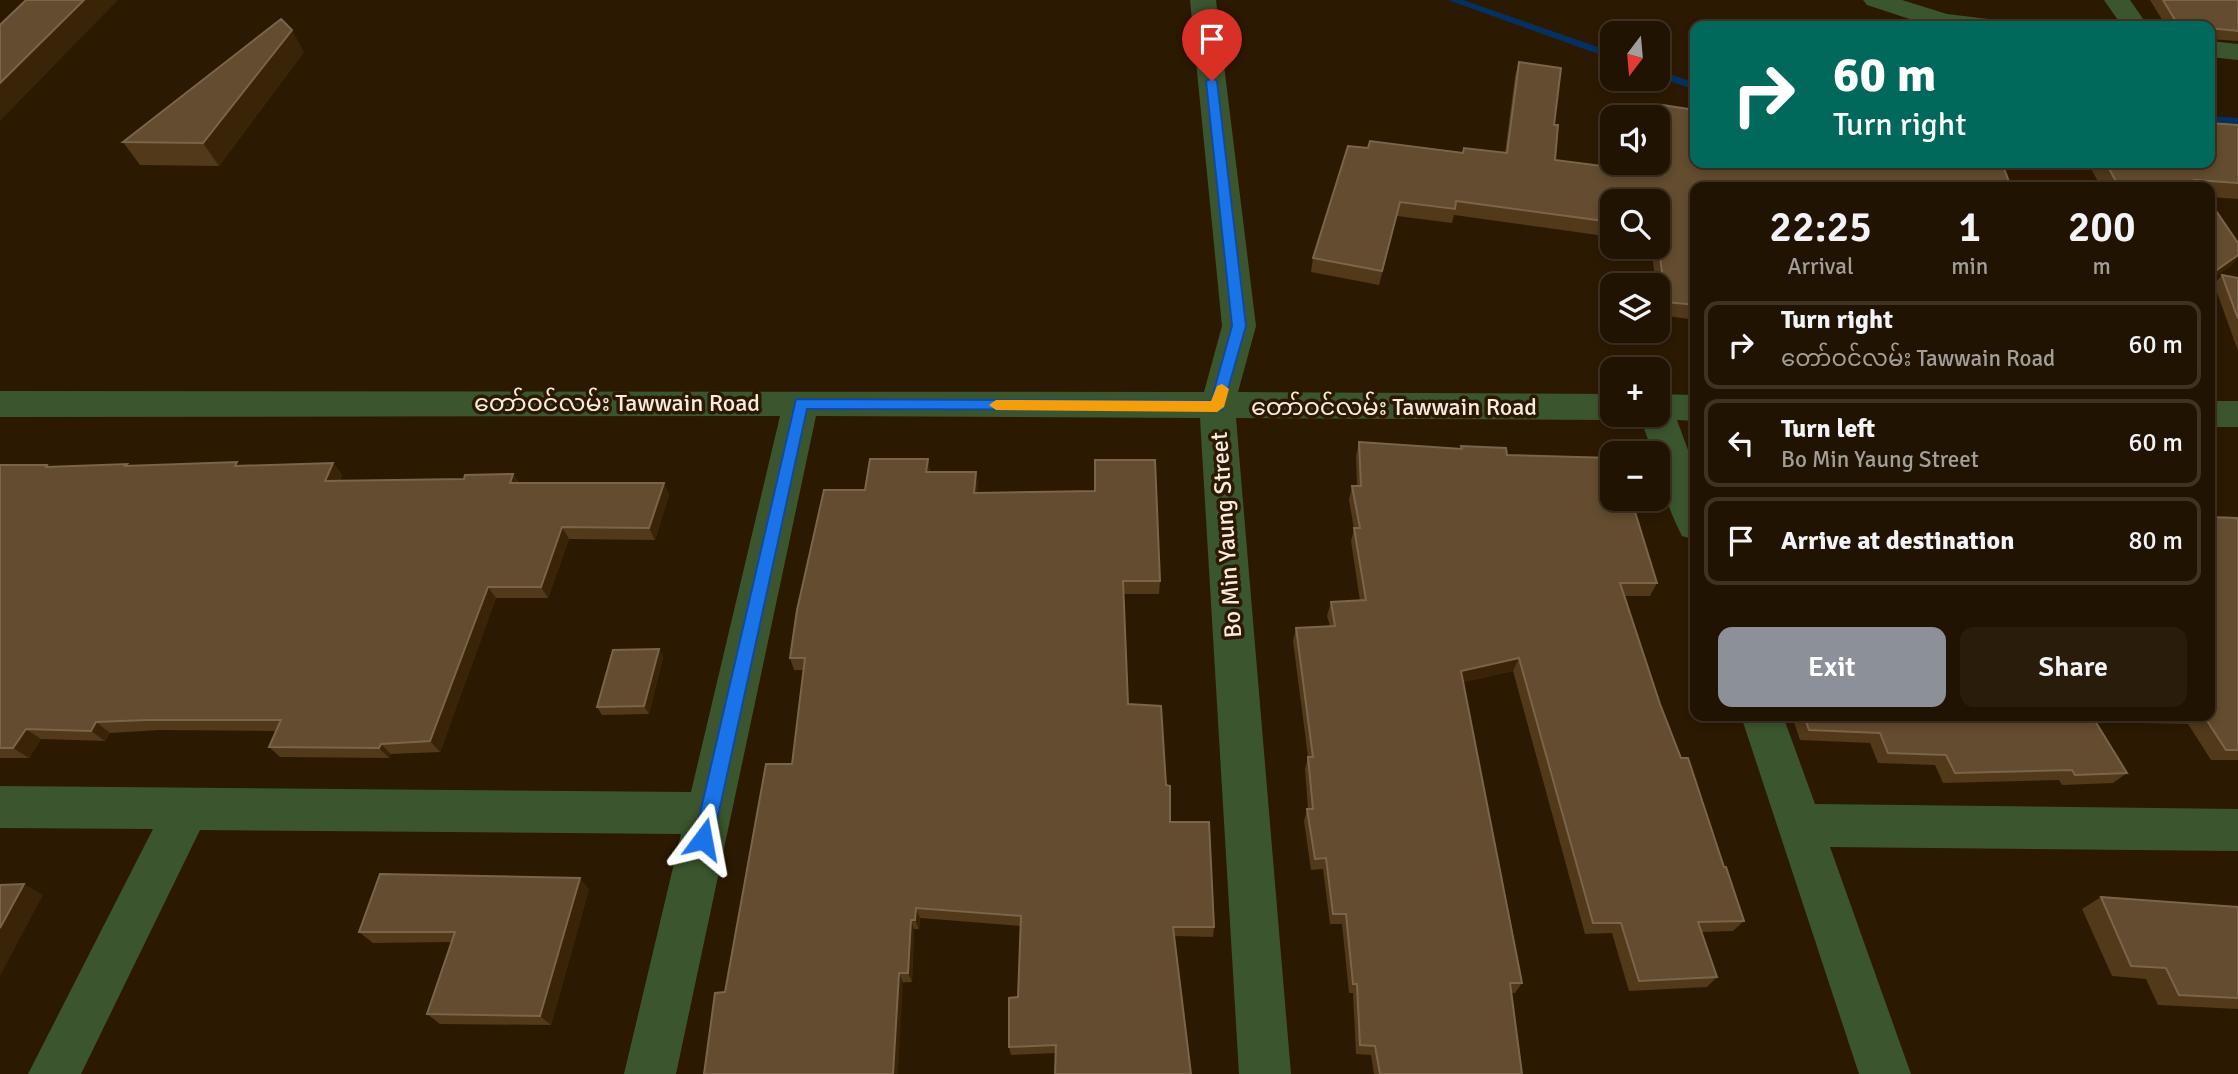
<!DOCTYPE html>
<meta charset="utf-8">
<style>
:root{--surface:#211301;--page:#291c0b;--text:#f1f3f6;--muted:#a29e99;--line:#3e3223;--accent:#8c9099}
body{margin:0;font-family:Signika,"Noto Sans Myanmar",sans-serif;background:var(--page);color:var(--text);height:100vh;display:flex;flex-direction:column;font-size:26px;white-space:nowrap}
*{box-sizing:border-box;margin:0}
p{font-size:23px;color:var(--muted)}
.icon{flex:none;width:38px;height:38px;fill:none;stroke:currentColor;stroke-width:2;stroke-linecap:round;stroke-linejoin:round}
.map{position:relative;flex:1;overflow:hidden}
.details{position:absolute;left:1690px;top:182px;width:525px;height:539px;display:flex;flex-direction:column;background:var(--surface);border-radius:14px;box-shadow:0 4px 10px #0003,0 0 0 2px var(--line)}
.details>*{flex:none}
.guide{position:absolute;left:1690px;top:21px;width:525px;height:147px;border-radius:14px;box-shadow:0 4px 10px #0003,0 0 0 2px var(--line);background:#00695c;color:#fff;overflow:hidden}
.needle{width:46px;rotate:196deg}
.tools{position:absolute;left:1600px;top:21px;display:grid;gap:14px}
.tools a{display:grid;place-items:center;width:70px;height:70px;border-radius:14px;background:var(--surface);box-shadow:0 4px 10px #0003,0 0 0 2px var(--line);font-size:35px}
.pin{position:absolute;display:grid;place-items:center;width:60px;height:60px;color:#fff;margin:-72px -30px;border-radius:50% 50% 50% 0;rotate:-45deg;box-shadow:0 0 7px #0007}
.pin .icon{rotate:45deg}
.me{position:absolute;width:77px;margin:-38px;rotate:13deg;stroke-linejoin:round;filter:drop-shadow(0 0 5px #0008)}
.turn{display:flex;align-items:center;gap:24px;height:147px;padding:0 28px;font-size:32px}
.turn .icon{width:91px;height:91px;stroke-width:2.5}
.turn b{display:block;font-size:49px;line-height:60px}
.eta{display:flex;justify-content:space-evenly;align-items:center;height:119px;text-align:center}
.eta b{font-size:42px;font-weight:600;line-height:49px}
.button{display:flex;gap:14px;margin-top:auto;padding:14px 28px}
.button a{flex:1;height:80px;border-radius:14px;background:var(--accent);color:#fff;font-size:28px;font-weight:600;line-height:80px;text-align:center}
.button a+a{background:var(--page);color:var(--text)}
ul{padding:0;list-style:none}
li{display:flex;align-items:center;gap:21px;height:88px;margin:0 14px 10px;padding:0 14px;border:4px solid var(--line);border-radius:14px}
li div{flex:1}
li b{display:block;font-size:26px}
li em{font-style:normal}
.map>svg:first-child{display:block}
.lines{fill:none;stroke-linecap:round;stroke-linejoin:round}
.stream{fill:#043162;fill-rule:evenodd}
.minor{fill:#3b562e;fill-rule:evenodd}
.wall{fill:#51391a}
.shaded-wall{fill:#3a2407}
.building{fill:#634c2f;stroke:#7a654a;stroke-width:2}
.route{fill:#1a73e8;stroke:#114b97;stroke-width:2}
.slow{fill:#f59e0b}
.labels{text-anchor:middle;dominant-baseline:central;stroke-width:7;stroke-linejoin:round;paint-order:stroke}
.street-label{font-size:24px;fill:#f8ebdd;stroke:#2c1901}
</style>
<div class="map">
<svg width="2238" height="1074" viewBox="0 0 2238 1074">
<rect width="100%" height="100%" fill="#2c1901"/>
<g class="lines">
<path class="stream" d="M1448,0H1463L1612,52V59Z
M1657,70L1696,83V90L1657,77Z
M2210,116L2238,118V124L2210,122Z"/>
<path class="minor" d="M1190,0H1216L1256,326L1238,392L1612,394V415H1625L1612,420L1236,418L1291,1074H1239L1200,418L816,416L676,1074H624L681,834L200,830L81,1074H28L153,829L0,828V786L691,792L780,416L0,417V391L1204,392L1222,326Z
M1863,0H1902L1947,14L1997,20L2001,26H1931L1867,5Z
M2104,0H2130L2148,26H2122Z
M2210,41L2238,44V60L2210,57Z
M1657,394L1696,395V421L1677,420L1696,472V540L1682,536C1670,512 1657,480 1657,453H1653L1639,415H1657Z
M2210,401H2238V427H2210Z
M1741,716H1783L1815,804L2238,809V851L1830,847L1911,1074H1859Z"/>
</g>
<path class="wall" d="M2150,0H2238V41L2210,39V26H2166Z
M304,52L219,166L140,165L123,142Z
M1519,62L1554,125L1555,160L1658,173L1657,117L1662,105L1696,187V320L1660,315L1657,285H1656L1651,247H1657V201H1612V237L1454,215L1452,223L1397,216L1379,285L1311,272L1313,258L1368,148L1462,153L1464,148L1505,153L1515,76Z
M2238,125V199L2210,197V187H2101L2088,163H2210Z
M2222,275L2238,278V351L2214,284Z
M1359,442L1460,449L1461,446L1507,455L1657,583L1650,596H1625L1660,704L1744,921L1733,931L1702,932L1717,977L1707,987L1629,991L1612,933L1585,934L1513,671L1463,682L1522,983L1515,993H1511L1522,1074H1374L1371,1055L1356,1054L1353,993H1349L1342,924H1330L1323,869L1311,870L1304,821L1307,809H1308L1305,769L1308,757L1293,641L1296,628L1330,626L1327,616L1331,602L1360,601L1351,541L1354,529L1349,500L1352,486H1357L1356,456Z
M928,459L930,472H976L978,485L977,493L1160,581L1159,594H1124L1128,704L1166,785L1170,822L1214,927L1213,937L1174,936L1056,1053L1011,1055L1009,1047L1018,997L1021,926L920,918L919,929H914L912,982L725,992L792,764L804,670H794L790,658L865,490Z
M333,463L342,475L340,481L464,479L513,474L519,483H664L669,495L655,540L569,539L548,598H496L440,752L391,754L389,758L280,757L269,747L276,731L159,730L110,733L105,741L41,739L29,758H0V465H47L50,467L127,464L129,466H241Z
M2238,520V760H2211L2188,724L2096,722L2127,773L2113,783L2062,785L2059,780L1943,783L1935,765L1878,763L1870,743L1800,740L1792,716H2210Z
M659,649L663,657L649,714L602,715L597,707Z
M589,889L551,1025L440,1024L427,1014L451,942L373,943L359,932Z
M2101,897L2238,907V1009L2158,1005L2146,979L2112,976L2082,909Z"/>
<path class="shaded-wall" d="M84,0H118L0,121V83Z
M292,30L304,52L219,166L203,143Z
M2238,255V258L2231,266L2210,280V276L2214,272Z
M928,459L930,472H926Z
M333,463L342,475L334,493L325,481Z
M976,472L978,485L976,506L974,493Z
M513,474L520,486L510,483Z
M664,483L669,495L655,540L649,528Z
M562,527L569,539L548,598L541,587Z
M488,587L496,598L440,752L430,741Z
M659,649L663,657L649,714L644,706Z
M1519,658L1513,671L1456,684L1461,671Z
M96,722L110,733L105,741L91,731Z
M26,729L41,739L29,758L13,748Z
M381,744L391,754L389,758L379,748Z
M580,878L589,889L551,1025L540,1016Z
M24,884L43,895L0,976V928Z
M916,908L920,918L919,929L915,920Z
M911,920L914,929L912,982L908,973Z
M899,973L903,982L898,1074H893Z"/>
<path class="building" d="M26,0H84L0,83V25Z
M2163,0H2238V31L2210,28V26L2178,25Z
M281,19L292,30L203,143L123,142Z
M1519,62L1561,68L1554,125H1558L1555,160L1664,174L1662,105L1696,110V163H2002L2011,187H1696V305L1666,302L1657,234V201H1612V222L1456,201L1455,209L1400,202L1382,271L1313,258L1348,146L1368,148L1370,141L1463,153L1464,148L1507,153Z
M2210,123L2238,125V183L2195,180L2201,187H2119L2106,163H2210Z
M2210,202L2238,243V255L2214,272L2210,267Z
M2222,275L2238,278V319Z
M1359,442L1462,449L1461,446L1506,448L1507,455L1612,458V499H1631L1657,583H1620L1660,704L1681,758H1688L1724,867H1726L1744,921L1698,922L1717,977L1639,981L1621,923H1593L1519,658L1461,671L1522,983H1510L1522,1074H1380L1375,1046L1360,1045L1357,984H1353L1346,914H1333L1326,858L1315,859L1307,809H1313L1308,757H1313L1296,628L1335,626L1331,602L1366,600L1354,528H1360L1352,486H1361Z
M870,459H928L926,472H976L974,493L1095,491V460H1155L1160,581H1123L1128,704L1161,706L1166,785L1170,786V822H1209L1214,927H1173L1191,1074H1055L1056,1045L1009,1047V998L1018,997L1021,916L916,908L915,920H911L908,973H899L893,1074H704L715,993L725,992L766,764H792L805,658H790L797,610L824,490H865Z
M237,462L235,466L333,463L325,481L464,479L465,475L513,474L510,483H664L649,528L562,527L541,587H488L430,741L381,744L379,748L269,747L281,720H146L96,722L91,731L26,729L13,748H0V465H47L46,467L127,464L125,466Z
M2210,517L2237,518L2238,520V750H2226L2204,716H2210Z
M659,649L644,706L597,707L613,650Z
M1804,716H2092L2127,773L2075,775L2072,770L1955,773L1946,755L1888,753L1880,733L1809,730Z
M380,874L580,878L540,1016L427,1014L455,932H359Z
M24,884L0,928V885Z
M2101,897L2238,907V998L2179,995L2166,968L2131,966Z"/>
<path class="route" d="M1212,78L1217,81L1246,326L1222,410L807,409L713,839L710,845L703,848L696,845L694,839L796,399L1211,401L1232,326L1206,81Z"/>
<path class="slow" d="M1222,384L1229,389L1224,407L1217,412L996,410L989,405L996,400L1211,401L1217,386Z"/>
<g class="labels">
<g class="street-label">
<text x="617" y="403">တော်ဝင်လမ်း Tawwain Road</text>
<text x="1394" y="407">တော်ဝင်လမ်း Tawwain Road</text>
<text transform="translate(1226 535) rotate(-94)">Bo Min Yaung Street</text>
</g>
</g>
</svg>
<div class="tools">
<a><svg class="needle" viewBox="-14 -14 28 28"><path d="M0-13l5 13h-10z" fill="#e53935"/><path d="M0 13l5-13h-10z" fill="#a29e99"/></svg></a>
<a><svg class="icon" aria-label="sound" viewBox="0 0 24 24"><path d="M4 9h4l5-4v14l-5-4H4zM17 9q2 3 0 6"/></svg></a>
<a><svg class="icon" aria-label="search" viewBox="0 0 24 24"><circle cx="10" cy="10" r="6"/><path d="M15 15l6 6"/></svg></a>
<a><svg class="icon" aria-label="layers" viewBox="0 0 24 24"><path d="M12 4l9 5-9 5-9-5zM3 14l9 5 9-5"/></svg></a>
<a>+</a>
<a>−</a>
</div>
<div class="pin" style="left:1212px;top:81px;background:#d93025"><svg class="icon" aria-label="arrive" viewBox="0 0 24 24"><path d="M6 21V4h12l-3 4 3 4H6"/></svg></div>
<svg class="me" style="left:703px;top:839px" viewBox="-20 -20 40 40"><path d="M0-17L14 15 0 8-14 15z" fill="#1a73e8" stroke="#fff" stroke-width="4"/></svg>
<div class="guide">
<div class="turn"><svg class="icon" aria-label="right" viewBox="0 0 24 24"><path d="M7 20v-9h11M14 6l5 5-5 5"/></svg><div><b>60 m</b>Turn right</div></div>
</div>
<section class="details">
<div class="eta">
<div><b>22:25</b><p>Arrival</p></div>
<div><b>1</b><p>min</p></div>
<div><b>200</b><p>m</p></div>
</div>
<ul>
<li><svg class="icon" aria-label="right" viewBox="0 0 24 24"><path d="M7 20v-9h11M14 6l5 5-5 5"/></svg><div><b>Turn right</b><p>တော်ဝင်လမ်း Tawwain Road</p></div><em>60 m</em></li>
<li><svg class="icon" aria-label="left" viewBox="0 0 24 24"><path d="M17 20v-9H6M10 6l-5 5 5 5"/></svg><div><b>Turn left</b><p>Bo Min Yaung Street</p></div><em>60 m</em></li>
<li><svg class="icon" aria-label="arrive" viewBox="0 0 24 24"><path d="M6 21V4h12l-3 4 3 4H6"/></svg><div><b>Arrive at destination</b></div><em>80 m</em></li>
</ul>
<div class="button"><a>Exit</a><a>Share</a></div>
</section>
</div>
